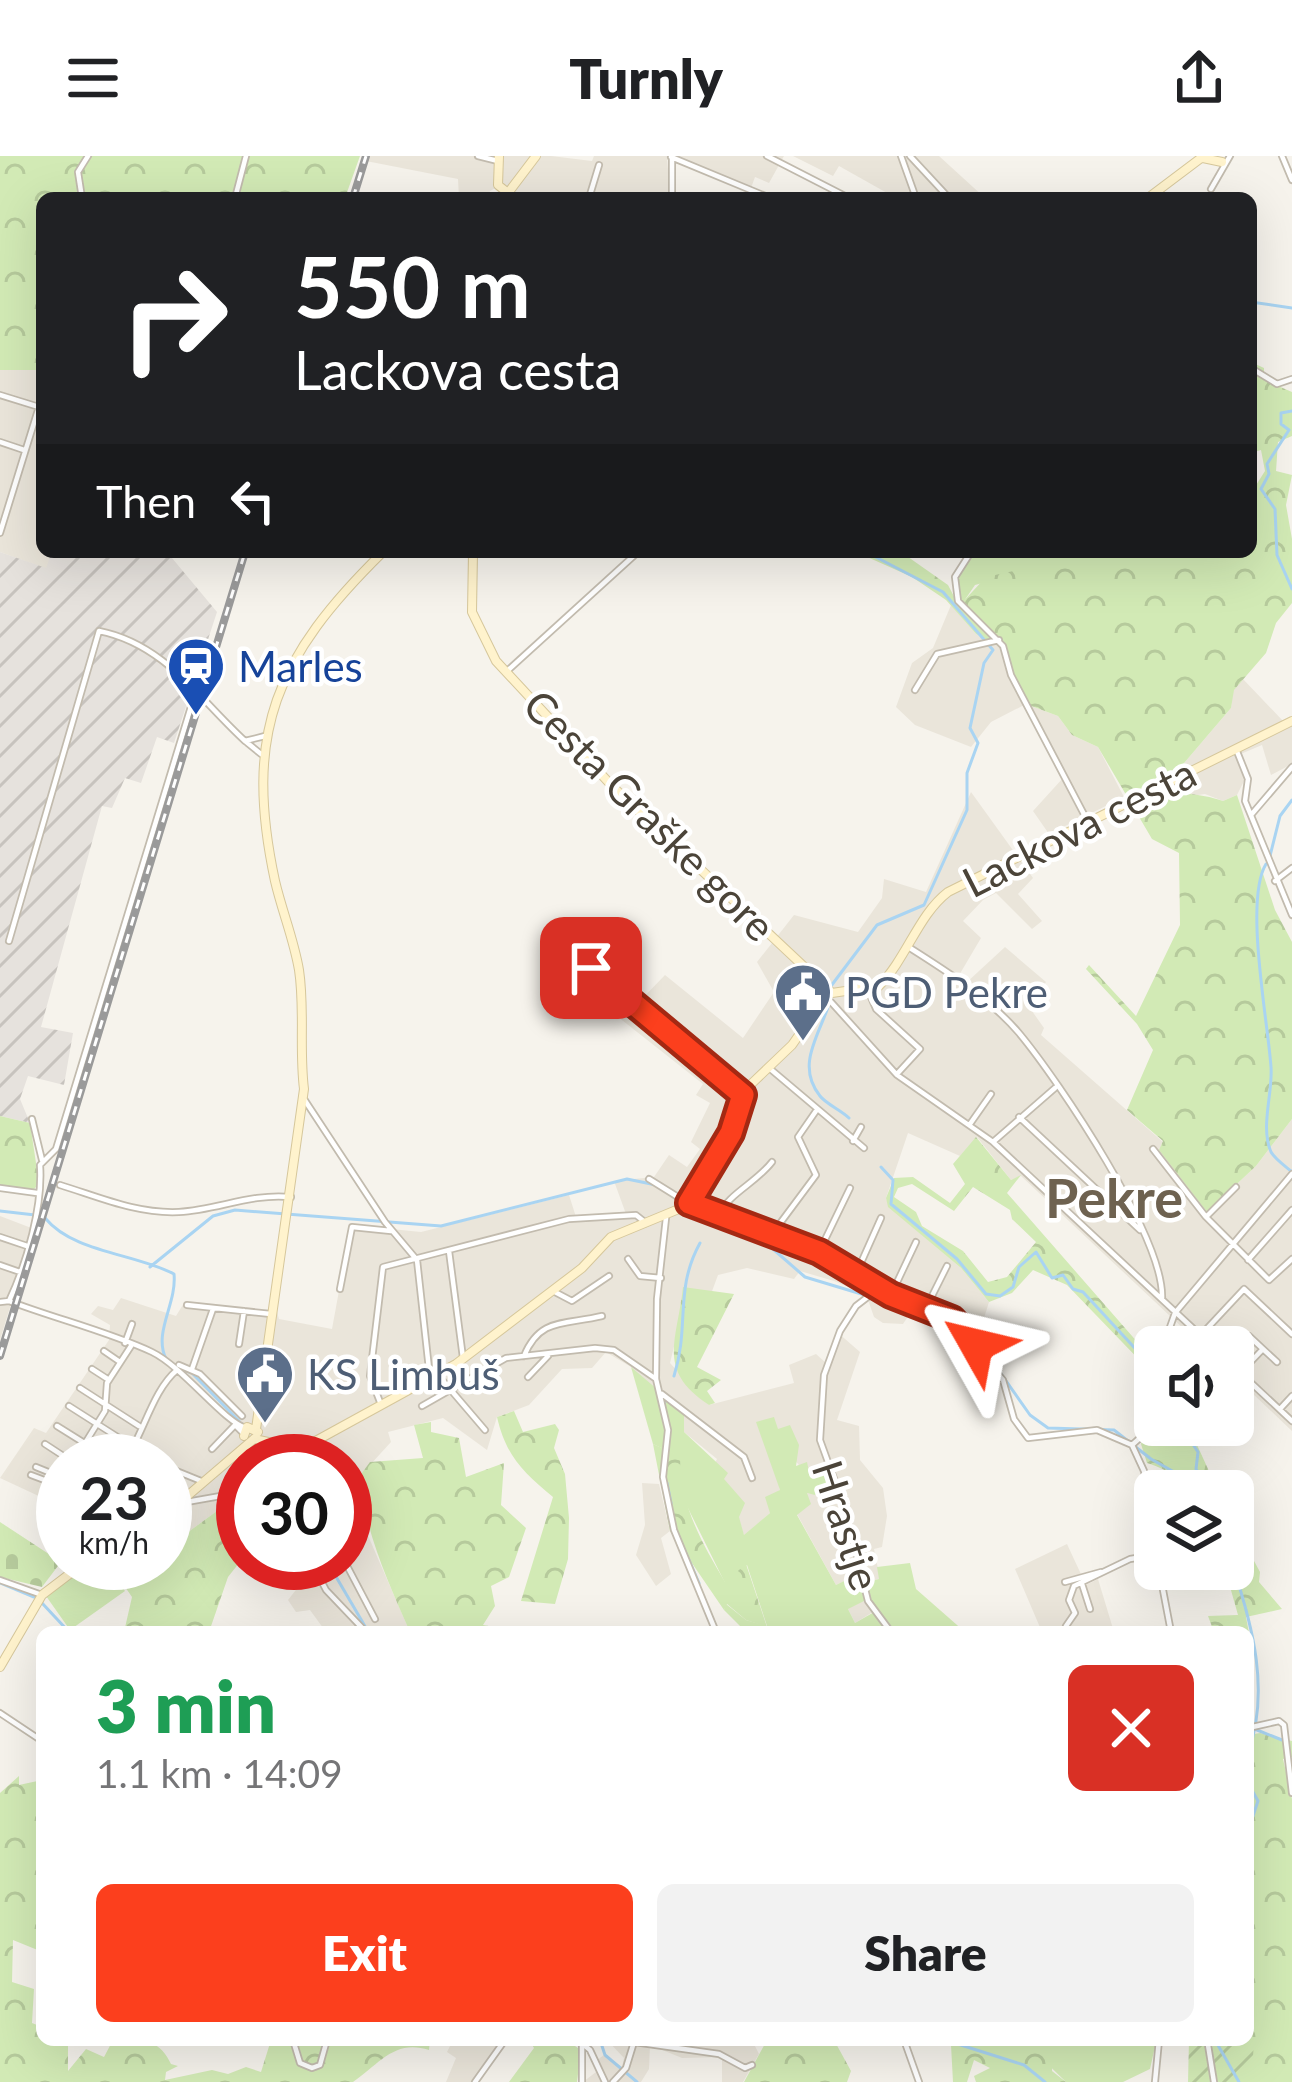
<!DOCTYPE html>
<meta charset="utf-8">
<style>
:root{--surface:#fff;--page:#f2f2f2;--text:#202124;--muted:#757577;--accent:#fc3f1d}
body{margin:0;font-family:Lato,sans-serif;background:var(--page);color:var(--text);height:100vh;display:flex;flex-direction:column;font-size:45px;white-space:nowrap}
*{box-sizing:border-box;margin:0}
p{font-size:39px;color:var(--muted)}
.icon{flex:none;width:66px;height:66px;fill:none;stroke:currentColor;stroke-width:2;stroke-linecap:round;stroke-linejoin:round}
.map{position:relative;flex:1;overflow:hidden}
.details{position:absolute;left:36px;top:1470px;width:1218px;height:420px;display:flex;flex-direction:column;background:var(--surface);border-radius:18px;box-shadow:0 12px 48px #0002}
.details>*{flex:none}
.top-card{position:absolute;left:36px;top:36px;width:1221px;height:366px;border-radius:18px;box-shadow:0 12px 48px #0002;background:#202124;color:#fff;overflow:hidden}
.buttons{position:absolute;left:1134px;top:1170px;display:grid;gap:24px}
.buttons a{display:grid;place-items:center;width:120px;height:120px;border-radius:18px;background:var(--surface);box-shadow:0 12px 48px #0002;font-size:60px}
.speed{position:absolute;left:36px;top:1278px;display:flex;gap:24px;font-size:60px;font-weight:700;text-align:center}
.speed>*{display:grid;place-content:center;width:156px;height:156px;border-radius:50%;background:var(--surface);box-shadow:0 12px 48px #0002;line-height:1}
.speed small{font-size:30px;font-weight:400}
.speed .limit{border:18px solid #d22;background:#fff;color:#111}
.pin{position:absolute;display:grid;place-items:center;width:102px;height:102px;color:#fff;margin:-51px;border-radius:24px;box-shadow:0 6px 18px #0006}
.me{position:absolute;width:132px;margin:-66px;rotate:307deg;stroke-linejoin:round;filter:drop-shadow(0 0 9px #0008)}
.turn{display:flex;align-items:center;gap:42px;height:252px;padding:0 60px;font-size:54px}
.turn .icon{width:156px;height:156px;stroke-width:2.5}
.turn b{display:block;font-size:84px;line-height:102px}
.then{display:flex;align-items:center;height:114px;padding:0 60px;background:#0003;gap:24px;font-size:45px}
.round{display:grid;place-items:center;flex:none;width:126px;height:126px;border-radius:18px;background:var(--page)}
.head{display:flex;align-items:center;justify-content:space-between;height:204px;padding:0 60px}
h1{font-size:72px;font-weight:800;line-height:90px;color:#1e9e55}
.primary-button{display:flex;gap:24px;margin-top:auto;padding:24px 60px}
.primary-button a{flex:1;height:138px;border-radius:18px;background:var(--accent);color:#fff;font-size:48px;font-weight:800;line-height:138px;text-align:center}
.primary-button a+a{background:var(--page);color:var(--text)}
header{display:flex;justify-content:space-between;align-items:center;height:156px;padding:0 60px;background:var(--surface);font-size:54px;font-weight:800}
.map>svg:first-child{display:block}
.residential{fill:#eae5da}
.industrial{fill:url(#industrial-furrows)}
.grass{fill:#d2eab5}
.forest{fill:url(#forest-crowns);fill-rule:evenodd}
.cemetery{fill:url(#cemetery-stones)}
.garden{fill:url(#garden-furrows)}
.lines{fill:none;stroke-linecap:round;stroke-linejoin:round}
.stream{stroke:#a9d4f2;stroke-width:3}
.street-casing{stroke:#c2bbae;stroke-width:8}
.secondary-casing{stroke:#d6c79b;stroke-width:10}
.street{stroke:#fff;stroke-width:4.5}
.secondary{stroke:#fff3cd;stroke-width:8}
.rail-casing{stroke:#9a9a9a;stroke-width:8}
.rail{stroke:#fff;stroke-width:3;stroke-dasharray:9;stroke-linecap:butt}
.route-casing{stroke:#a42913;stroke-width:30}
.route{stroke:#fc3f1d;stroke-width:21}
.labels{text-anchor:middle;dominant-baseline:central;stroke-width:9;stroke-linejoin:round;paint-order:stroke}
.transit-label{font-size:42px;fill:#164399;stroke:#fff;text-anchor:start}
.street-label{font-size:42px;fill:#4b4439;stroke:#fff}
.service-label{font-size:42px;fill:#4e5e75;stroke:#fff;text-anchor:start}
.district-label{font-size:54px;font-weight:bold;fill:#6e6250;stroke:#fff}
</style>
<header><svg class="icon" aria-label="menu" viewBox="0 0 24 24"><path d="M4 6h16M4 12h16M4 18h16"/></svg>Turnly<svg class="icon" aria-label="share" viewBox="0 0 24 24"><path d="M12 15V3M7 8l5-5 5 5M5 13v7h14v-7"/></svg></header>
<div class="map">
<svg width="1292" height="1926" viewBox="0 0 1292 1926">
<defs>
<pattern id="industrial-furrows" width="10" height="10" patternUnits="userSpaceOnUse" patternTransform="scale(3)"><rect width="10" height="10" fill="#e6e2dd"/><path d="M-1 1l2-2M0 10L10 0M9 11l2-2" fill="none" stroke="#c7c3be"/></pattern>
<pattern id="forest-crowns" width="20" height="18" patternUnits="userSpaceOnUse" patternTransform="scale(3)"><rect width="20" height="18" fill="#d2eab5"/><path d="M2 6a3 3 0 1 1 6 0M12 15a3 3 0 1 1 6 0" fill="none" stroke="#b6ca9c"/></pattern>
<pattern id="cemetery-stones" width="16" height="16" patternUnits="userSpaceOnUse" patternTransform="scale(3)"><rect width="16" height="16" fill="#d2eab5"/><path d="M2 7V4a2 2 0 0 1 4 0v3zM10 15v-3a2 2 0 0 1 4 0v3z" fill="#b6ca9c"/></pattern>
<pattern id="garden-furrows" width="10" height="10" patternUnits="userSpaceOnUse" patternTransform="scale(3)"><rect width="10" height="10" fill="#d2eab5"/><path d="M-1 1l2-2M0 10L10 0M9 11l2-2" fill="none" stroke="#b6ca9c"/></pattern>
</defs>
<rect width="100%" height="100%" fill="#f6f3ec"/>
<path class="residential" d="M367,0H551L592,5L594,0H667L670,42H514L503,28L490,35L488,42H459L458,23L366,5Z
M673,0H784L769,27L755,21L751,32Z
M793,0H939L985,42H896L839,10L833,20Z
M0,214H42V396H52L47,413L0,396Z
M951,449L976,478L1000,491L1026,548L1058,560L1072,579L1098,591L1124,641L1049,678L1033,655L1063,622L1026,548L991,566L971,591L915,569L896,551L912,507L933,492Z
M1242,522L1283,565L1292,561V608L1271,619L1262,589L1236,600L1245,623L1237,639L1223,645L1205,638L1184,641L1152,627L1179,613L1231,552L1233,534Z
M971,636L1033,722L1018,738L1042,765L1032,773L996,737L983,744L963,765L981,782L958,821L966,827L1005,791L1046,826L1027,848L1044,872L1041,879L1163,986L1207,1056L1256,1010L1292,963V1275L1233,1219V1191H1203L1021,1020L1011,1024L977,981L960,1000L908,977L886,1042L889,1051L961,1112L989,1146L976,1188L911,1156L903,1168L883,1167L874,1161L866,1138L834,1125L800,1115L794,1123L747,1112L718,1119L711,1138L679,1170L670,1207L709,1249L794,1227L789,1209L816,1198L826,1207L837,1176L860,1196L837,1264L859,1270L860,1304L883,1332L887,1360L882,1391L874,1393L880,1423L864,1426L876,1454L855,1467L848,1453L857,1419L836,1429L797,1358L806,1337L816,1338L832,1326L809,1321L793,1302L776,1316L780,1334L770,1357L744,1380L731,1335L714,1309L717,1303L684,1276L661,1240L631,1211L606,1196L592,1212L562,1213L529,1249L497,1261L487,1294L443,1262L388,1276L391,1286L359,1321L366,1375L410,1476H326L310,1454L296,1456L288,1444L310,1416L308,1407H345V1305H243V1336L165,1393V1305H63V1373L48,1367L58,1349L0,1322L34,1272L46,1277L109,1184L110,1169L91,1158L98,1150L113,1154L121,1142L176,1160L184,1147L277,1156L279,1163L332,1173L351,1069L421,1076L569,1039L576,1061L626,1058L614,1025L654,1021L669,999L687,1011L700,993L691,986L710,947L696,939L703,928L575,827L590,808L639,846L665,819L743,882L774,836L757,806L794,759L858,776L882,742L884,723L926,736Z
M0,1060L34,1073L0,1184Z
M642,1327L659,1328L670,1375L661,1382L671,1418L656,1430L636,1399L645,1369Z
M1067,1388L1086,1429L1098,1423L1114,1476H1042L1015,1413Z
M453,1884H506L477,1926H446L456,1902L447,1896Z
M607,1884H752L759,1898L743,1926H722V1901L682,1902L650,1889L649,1913L641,1926H583L596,1916L593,1907L604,1899L622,1911L624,1902Z"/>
<path class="industrial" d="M0,396L46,412L52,396H167L217,456L174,587L157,581L141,627L125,622L112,652L102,650L41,871L73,877L64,929L28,920L20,943L30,967L0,960Z"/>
<path class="grass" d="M973,396H1100L975,429L962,448L957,421Z
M631,1211L684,1256V1276L728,1317L724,1323L745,1347L739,1361L744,1379L770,1357L765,1341L780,1334L756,1266L774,1261L778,1273L790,1269L799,1289L796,1310L807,1306L810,1320L826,1314L832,1327L815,1339L807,1337L811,1348L797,1359L836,1429L858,1418L866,1444L848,1453L855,1467L876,1455L863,1427L879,1423L877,1411L910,1407L916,1433L965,1476H746L724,1454L726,1448L746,1464L767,1470L747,1409L725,1427L680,1336V1301L653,1288Z
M90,1407H106L125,1435L70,1474L46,1440Z
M1023,1884H1155L1156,1886L1150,1913L1123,1926H1066Z"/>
<path class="forest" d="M0,0H360L345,42H42V214H0Z
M1251,206L1264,212V224L1292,236V280L1278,286L1276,315L1292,319L1286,349L1292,383V447L1276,467L1266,497L1234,534L1231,552L1179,613L1153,627C1178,640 1198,636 1223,645L1237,639L1275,754L1292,786V963L1256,1010L1207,1056L1159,994L1163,985L1127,954L1153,894L1137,868L1086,813L1089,809L1136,860L1180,769L1179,697L1152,683L1098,591L1072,579L1058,560L1026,548L1000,491L976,478L946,444L912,421L856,396H901L948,429L959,450L986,421L1100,396H1251V337L1265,315L1261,294L1251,297Z
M0,960L30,967L39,1027L32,1036L0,1029Z
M976,981L1011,1024L1021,1019L1007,1037L1153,1204L1150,1215L1067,1129L1033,1114L1012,1137L989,1146L961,1112L888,1051L886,1042L894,1022L913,1021L950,1047L965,1028L953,1008ZM912,1028L954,1055L973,1031L1010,1054L1012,1063L1036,1086L1007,1121L988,1126L963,1095L922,1070L916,1056L894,1041L898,1032Z
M683,1131L734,1138L697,1211L721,1224L707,1235L715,1247L709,1249C656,1214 677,1186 683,1131Z
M1155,1242V1269H1188L1218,1335C1193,1335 1172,1314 1147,1307L1141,1288Z
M514,1255L523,1276L555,1268L559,1274L554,1292L565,1318L569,1362L568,1403L555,1448L521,1445L553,1341C523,1316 506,1300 497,1261Z
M431,1266V1276L459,1282L466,1321L504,1307L501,1349L526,1372L509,1421L491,1430L495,1450L483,1469L520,1476H410C387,1424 366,1377 359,1321L370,1306L423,1302L414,1269Z
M653,1288L680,1300C680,1349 701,1385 725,1426L746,1408L767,1471L746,1464L727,1448L724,1454L670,1375Z
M243,1336V1402L228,1421L209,1476H124L132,1441L123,1428L148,1407H165V1393Z
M1233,1366L1260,1416L1259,1426L1282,1453L1246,1461L1249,1477L1248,1478L1214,1476L1208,1460L1238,1459L1225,1413H1233Z
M1260,1577L1292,1585V1601L1283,1603L1292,1643V1926H1251L1248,1579Z
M19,1620V1629L42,1624V1808L40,1795L13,1784L12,1826L34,1833L32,1867L42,1871V1884H68V1915L86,1893L104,1901L113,1884C140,1884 159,1881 171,1908L178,1910L166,1916L165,1924L212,1914L228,1918L246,1911L261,1916L271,1884H430L429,1894C395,1883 380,1907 353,1926H0V1637Z
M540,1884H566L581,1894L577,1926H509L534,1892L531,1887Z
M767,1884H834L851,1915L847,1926H744Z
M946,1884H1023L1053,1901L1052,1915L1066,1926H976L974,1920L990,1912L974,1904L967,1926H953L951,1889Z"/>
<path class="cemetery" d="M0,1366L61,1406L42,1431L0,1421Z"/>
<path class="garden" d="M1248,1860L1254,1887L1251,1926H1188L1189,1884H1248Z"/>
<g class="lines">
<path class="stream" d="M1251,146L1292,152
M1292,255L1281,257V268L1289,274L1267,308L1269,318L1261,333L1275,353L1277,399L1292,433
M1270,700L1280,660L1292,644
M1266,708C1244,744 1268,866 1271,911C1273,937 1260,971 1271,996C1275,1003 1285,1010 1291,1015
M831,830L877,769L924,749L967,654V617L978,587L970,572L984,507L993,494L943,436L866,396
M828,851C818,881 796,910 820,940C826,948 841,954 849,962
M881,1011L893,1024L891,1048L957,1103L986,1138L1000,1140L1013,1131L1019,1111L1036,1096L1052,1122L1063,1119L1073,1133L1083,1136L1155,1214
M0,1055L35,1059
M696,1055L766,1087L805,1121L868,1140
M45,1062C74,1097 134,1097 174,1118C177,1148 153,1176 166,1203
M150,1111L213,1060L235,1054L441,1070L627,1023L656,1029
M877,1143L933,1161L967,1191L987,1198L1030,1259L1048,1272L1114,1274L1151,1303L1208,1335
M178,1212L192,1217L239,1265
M674,1220C690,1170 674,1134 700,1087
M664,1244L668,1294
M1180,1269L1198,1296L1196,1313L1208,1331
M267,1290L283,1305
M667,1327L671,1347
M678,1379L699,1427
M328,1407L366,1472L381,1476
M1233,1411C1253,1471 1270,1536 1248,1597
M0,1427L34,1441
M42,1447L69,1476
M1257,1574L1282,1584
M1248,1627L1258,1645L1248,1675
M600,1884L605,1899L637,1926
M945,1884L1024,1909L1045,1926
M1215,1884L1239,1926"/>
<defs>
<path id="street" d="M478,0L498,5
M672,0V42
M767,0L849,42
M901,0L916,42
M910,0L949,42
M1282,0L1292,24
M671,1L770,42
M1211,33L1230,0
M82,42L78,16L88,0
M235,42L246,0
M589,42L599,9
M1251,212L1277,228L1292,223
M0,239L39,251
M0,286L24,294
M0,377L42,241
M971,396L955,421L958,445L1003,490L1011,519L1087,664
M506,516L638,396
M915,534L937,498L999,484
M1236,593L1248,623L1245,645L1292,759
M261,598L245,585L265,580
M1251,659L1292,611
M1275,725L1292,712
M9,785L99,475C165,488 199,543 245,585
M910,792C948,816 990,843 1019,877C1059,925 1165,1083 1162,1143
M591,812L743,939
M868,834L876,853L920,893L897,918
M831,846L897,919L993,986L1213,1191
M768,911L864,992
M304,943L385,1066L417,1104
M1019,961L1140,1074
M32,963L42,1004
M970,968L991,938
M853,985L861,971
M993,986L1055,932
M1153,993L1206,1061L1269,1124L1292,1103
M649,1023L694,1051L819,1096L891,1139L951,1163L1003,1224L1014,1263L1028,1282L1097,1274L1132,1289
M60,1029C99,1041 137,1058 179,1056C218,1054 250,1037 291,1041
M0,1032L37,1037
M718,1060C729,1037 756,1027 772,1006
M1206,1061L1236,1031
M666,1062L657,1143L656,1223L668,1274L663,1321L674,1374L716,1476
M0,1081L27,1090
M780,1084L781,1066L816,1019L798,981L816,955
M449,1095L463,1202
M819,1096L850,1032
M628,1103L640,1120L661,1122
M417,1104L430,1222
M1248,1104L1292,1054
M0,1109L20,1116
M856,1118L881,1062
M340,1133L352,1071L391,1075
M878,1133L856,1150L840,1175L824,1219L820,1284L845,1353L868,1445L891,1476
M553,1135L572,1145L609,1120
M891,1139L916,1086
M9,1145C56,1163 107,1175 152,1196C183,1211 224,1266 246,1272
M0,1146L9,1145C27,1107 43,1049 40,1009L56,993L197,531
M187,1149L271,1158
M926,1152L947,1110
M1201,1179L1244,1133L1292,1178
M1249,1180L1277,1206
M125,1187L132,1168
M239,1188L244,1155
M1163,1191L1175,1157L1292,1018
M104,1195L120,1206
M524,1200C540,1161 565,1169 602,1160
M179,1209L200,1218L242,1260
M1233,1210L1292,1265
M92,1213L109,1224
M192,1213L213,1153
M1240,1217L1261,1195
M438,1219L485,1274
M528,1221L548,1200
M80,1232L139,1270
M662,1238L744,1301L752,1322
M380,1246L370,1220L383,1111L569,1063L636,1059L646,1067
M69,1250L127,1287
M422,1250L506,1202L595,1192L614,1194L656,1223
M1280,1253L1292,1240
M57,1270L113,1305
M45,1288L71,1305
M1132,1289L1144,1315L1155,1386
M1132,1289L1141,1281L1155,1235
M258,1290L276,1305
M212,1293L235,1269L244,1278
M74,1305L105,1255L107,1227L131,1190
M125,1305C144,1276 153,1234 177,1214
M289,1305L293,1292
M36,1311L63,1322
M174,1314L201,1325
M31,1319L63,1331
M181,1347L243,1336
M345,1406L375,1463
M312,1407L326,1434L366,1476
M1159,1413L1171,1476
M0,1424L42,1439
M1065,1426L1101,1416
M1082,1428L1090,1453
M1066,1470L1075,1457L1069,1444L1074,1430L1130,1403L1155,1399
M0,1557L42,1585
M1248,1572L1279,1565L1284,1569L1292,1637
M293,1884L300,1907L312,1912L320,1909L327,1884
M578,1884L590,1894L605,1926
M904,1884L919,1926
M1213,1884L1208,1889L1214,1926
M475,1926L505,1884
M582,1926V1886
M613,1926L626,1912L634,1886L719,1898L745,1912L752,1909
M1155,1926L1159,1884"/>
<path id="secondary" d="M499,0L498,29L508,37
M1203,2L1222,6
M508,37L536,0
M1148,42L1201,2
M473,396L472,456L496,505L613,631L832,837
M832,837L879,830C907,802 918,759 948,736L1292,565
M256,1273L304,933C299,893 305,853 299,814C294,784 282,755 275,725C243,576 276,501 383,396
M244,1280L247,1271L258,1276
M254,1283L301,1293L456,1208L582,1112L611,1081L686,1050L724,991L748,931L792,889L827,839
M165,1359L255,1282
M0,1511L42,1439L84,1407"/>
</defs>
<use href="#street" class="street-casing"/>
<use href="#secondary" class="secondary-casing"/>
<use href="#street" class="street"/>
<use href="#secondary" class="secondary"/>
<defs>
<path id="rail" d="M353,42L366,0
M0,1200L245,396"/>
</defs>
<use href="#rail" class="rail-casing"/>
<use href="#rail" class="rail"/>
</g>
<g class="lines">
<defs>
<path id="route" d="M591,812L743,939L731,977L689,1047L819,1096L891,1139L952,1163L976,1189"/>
</defs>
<use href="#route" class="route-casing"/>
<use href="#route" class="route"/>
</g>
<defs>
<symbol id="station-pin" viewBox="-11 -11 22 30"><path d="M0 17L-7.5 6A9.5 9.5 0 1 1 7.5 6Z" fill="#1a4fb4" stroke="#fff"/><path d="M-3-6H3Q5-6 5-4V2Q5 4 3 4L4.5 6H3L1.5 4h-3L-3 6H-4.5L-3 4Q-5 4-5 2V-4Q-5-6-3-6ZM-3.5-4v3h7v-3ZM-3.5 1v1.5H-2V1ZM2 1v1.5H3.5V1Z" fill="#fff"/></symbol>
<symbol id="civic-pin" viewBox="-11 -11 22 30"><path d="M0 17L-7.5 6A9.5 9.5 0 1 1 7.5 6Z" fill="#5c6f8a" stroke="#fff"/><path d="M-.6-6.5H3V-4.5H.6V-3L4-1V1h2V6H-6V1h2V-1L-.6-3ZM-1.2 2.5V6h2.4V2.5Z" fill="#fff"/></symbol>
</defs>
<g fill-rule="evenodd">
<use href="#station-pin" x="163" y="477" width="66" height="90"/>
<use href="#civic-pin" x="770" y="803" width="66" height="90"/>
<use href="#civic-pin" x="232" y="1185" width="66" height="90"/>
</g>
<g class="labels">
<g class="transit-label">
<text x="238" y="510">Marles</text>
</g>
<g class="street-label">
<text transform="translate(650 659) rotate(45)">Cesta Graške gore</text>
<text transform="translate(1079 671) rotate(-27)">Lackova cesta</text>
<text transform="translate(847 1369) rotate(72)">Hrastje</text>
</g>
<g class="service-label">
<text x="845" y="836">PGD Pekre</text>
<text x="307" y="1218">KS Limbuš</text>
</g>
<g class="district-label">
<text x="1114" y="1041">Pekre</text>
</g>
</g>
</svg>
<div class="buttons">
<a><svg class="icon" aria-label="sound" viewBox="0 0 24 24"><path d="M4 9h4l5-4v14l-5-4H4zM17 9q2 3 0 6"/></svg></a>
<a><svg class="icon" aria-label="layers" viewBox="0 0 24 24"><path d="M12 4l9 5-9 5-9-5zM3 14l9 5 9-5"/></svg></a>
</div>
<div class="speed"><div>23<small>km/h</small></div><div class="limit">30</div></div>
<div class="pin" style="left:591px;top:812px;background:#d93025"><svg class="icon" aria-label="arrive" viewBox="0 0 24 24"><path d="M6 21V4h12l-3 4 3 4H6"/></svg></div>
<svg class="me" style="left:976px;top:1189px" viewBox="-20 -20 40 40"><path d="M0-17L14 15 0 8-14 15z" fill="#fc3f1d" stroke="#fff" stroke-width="4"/></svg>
<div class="top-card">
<div class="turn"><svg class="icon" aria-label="right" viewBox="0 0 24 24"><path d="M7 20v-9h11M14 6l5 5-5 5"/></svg><div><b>550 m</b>Lackova cesta</div></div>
<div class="then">Then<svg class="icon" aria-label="left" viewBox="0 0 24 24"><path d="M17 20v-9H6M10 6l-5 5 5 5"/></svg></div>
</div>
<section class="details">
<div class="head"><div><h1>3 min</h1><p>1.1 km · 14:09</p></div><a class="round" style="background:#d93025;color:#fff"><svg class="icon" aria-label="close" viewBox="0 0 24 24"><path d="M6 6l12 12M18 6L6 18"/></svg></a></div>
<div class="primary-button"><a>Exit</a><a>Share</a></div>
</section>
</div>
